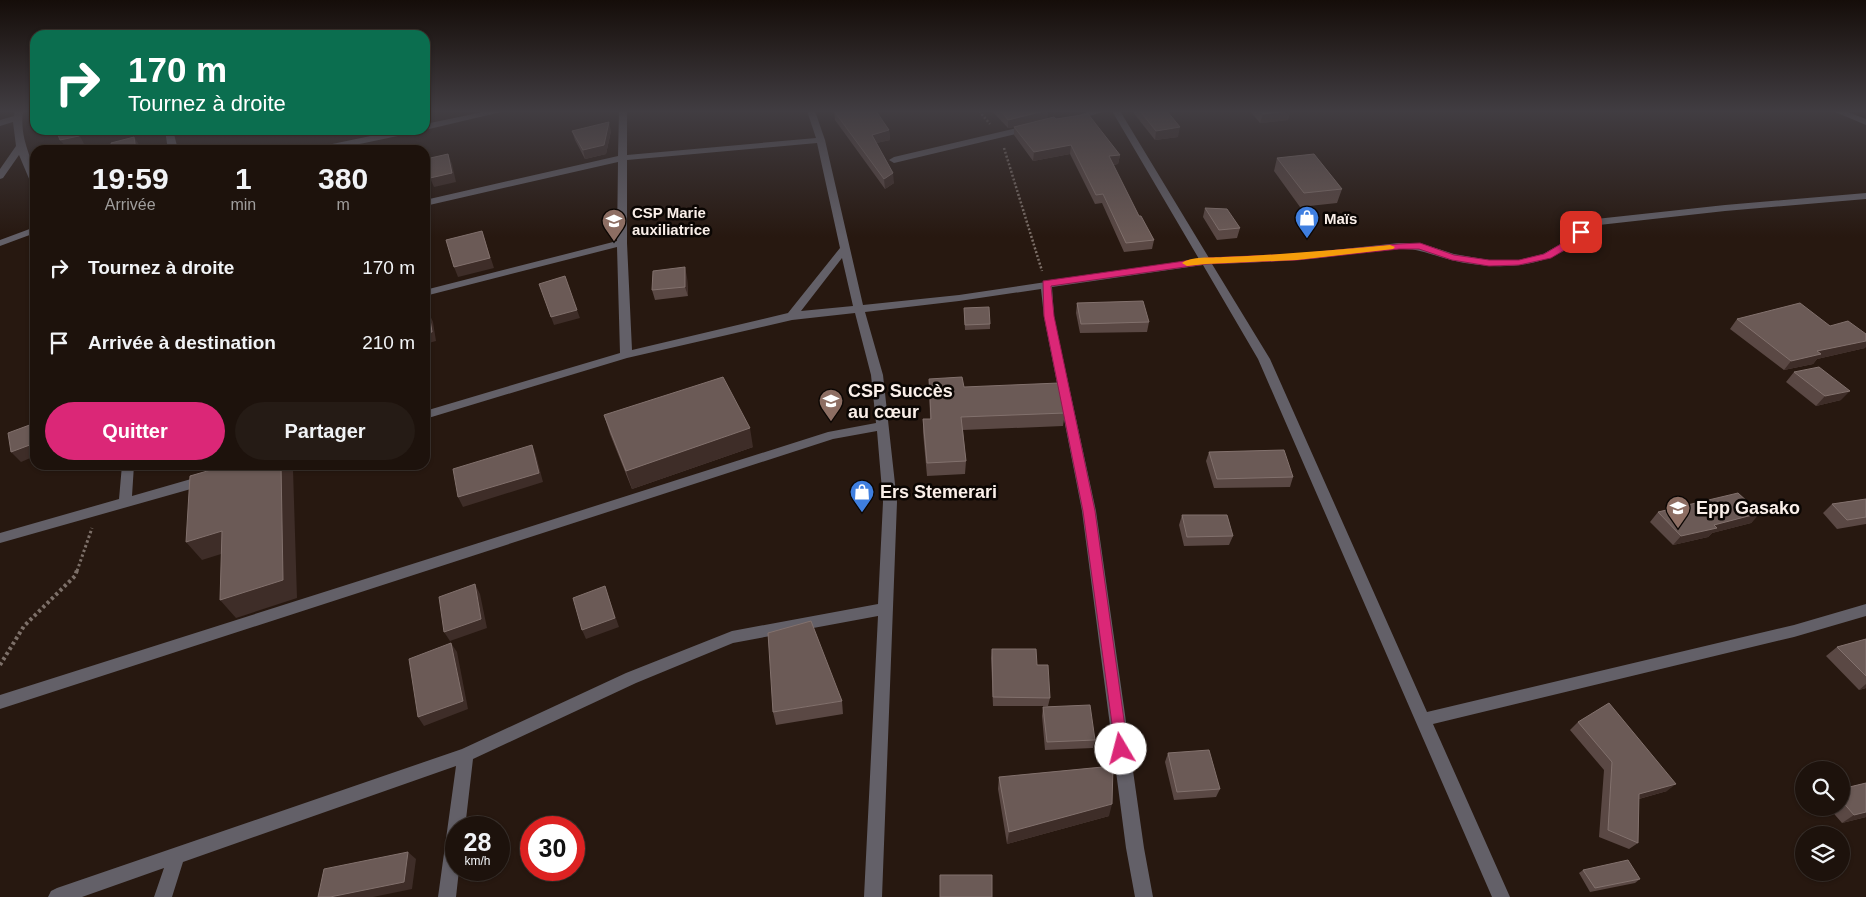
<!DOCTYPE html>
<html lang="fr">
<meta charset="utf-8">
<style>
:root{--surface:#1d120c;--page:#251b15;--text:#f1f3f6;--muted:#a09e9d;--line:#3b322d;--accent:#db2777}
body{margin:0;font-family:Arial,sans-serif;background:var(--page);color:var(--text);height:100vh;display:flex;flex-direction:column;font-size:19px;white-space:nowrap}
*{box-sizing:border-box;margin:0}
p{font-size:16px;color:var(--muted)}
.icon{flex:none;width:28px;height:28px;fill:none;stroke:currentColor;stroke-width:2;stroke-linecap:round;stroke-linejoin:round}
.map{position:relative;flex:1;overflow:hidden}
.drawer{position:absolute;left:30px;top:145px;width:400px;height:325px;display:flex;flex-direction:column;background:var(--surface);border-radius:15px;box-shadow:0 1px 4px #0004,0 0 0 1px var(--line)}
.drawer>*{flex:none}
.banner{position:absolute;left:30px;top:30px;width:400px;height:105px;border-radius:15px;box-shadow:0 1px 4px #0004,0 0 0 1px var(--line);background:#0b6e4f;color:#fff;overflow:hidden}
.fabs{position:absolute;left:1795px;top:761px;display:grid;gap:10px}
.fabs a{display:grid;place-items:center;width:55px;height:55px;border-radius:50%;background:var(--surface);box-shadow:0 1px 4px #0004,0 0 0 1px var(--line);font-size:25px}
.speed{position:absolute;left:445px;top:816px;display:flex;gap:10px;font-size:25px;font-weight:700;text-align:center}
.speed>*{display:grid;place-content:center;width:65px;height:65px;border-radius:50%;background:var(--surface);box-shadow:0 1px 4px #0004,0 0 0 1px var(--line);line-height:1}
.speed small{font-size:12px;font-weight:400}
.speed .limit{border:8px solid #d22;background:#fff;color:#111}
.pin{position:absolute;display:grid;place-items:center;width:42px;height:42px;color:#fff;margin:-21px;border-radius:10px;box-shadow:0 2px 8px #0006}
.me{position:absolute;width:55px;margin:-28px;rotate:352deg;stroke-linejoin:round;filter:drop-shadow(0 0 4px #0008)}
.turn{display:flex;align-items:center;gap:18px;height:105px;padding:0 15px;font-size:22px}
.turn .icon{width:65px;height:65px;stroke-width:2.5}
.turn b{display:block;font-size:35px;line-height:42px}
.eta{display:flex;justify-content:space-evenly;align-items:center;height:85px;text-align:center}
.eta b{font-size:30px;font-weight:600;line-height:35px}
.primary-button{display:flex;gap:10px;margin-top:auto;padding:10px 15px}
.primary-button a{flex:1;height:58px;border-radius:30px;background:var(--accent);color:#fff;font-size:20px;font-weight:600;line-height:58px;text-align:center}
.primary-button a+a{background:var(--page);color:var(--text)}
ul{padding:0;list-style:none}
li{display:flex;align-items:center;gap:15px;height:75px;padding:0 15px}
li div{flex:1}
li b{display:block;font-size:19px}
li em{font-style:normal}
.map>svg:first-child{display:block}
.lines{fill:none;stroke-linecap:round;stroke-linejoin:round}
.path-far2{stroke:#7d7069;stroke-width:2.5;stroke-dasharray:2 2;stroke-linecap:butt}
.path-far1{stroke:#7d7069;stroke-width:3;stroke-dasharray:2.5 2.5;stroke-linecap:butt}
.path{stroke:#7d7069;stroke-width:4;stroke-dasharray:3 3;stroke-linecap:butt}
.minor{fill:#636068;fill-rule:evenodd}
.wall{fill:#5a4844}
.shaded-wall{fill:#3e2d28}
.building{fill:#6b5a56;stroke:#82716d}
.route{fill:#db2777;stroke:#8e194d}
.slow{fill:#f59e0b}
.labels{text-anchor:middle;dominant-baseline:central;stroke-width:5;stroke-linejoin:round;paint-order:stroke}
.far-poi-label{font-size:15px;font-weight:bold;fill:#faefe9;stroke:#0b0603;text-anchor:start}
.poi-label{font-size:18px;font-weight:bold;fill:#faefe9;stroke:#0b0603;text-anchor:start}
</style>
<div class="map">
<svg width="1866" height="897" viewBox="0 0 1866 897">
<rect width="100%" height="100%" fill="#271810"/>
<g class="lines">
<path class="path-far2" d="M979,111L990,124
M1004,148L1042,271"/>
<path class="path-far1" d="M77,571L92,528"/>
<path class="path" d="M0,665L24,626L75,576L77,570"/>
<path class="minor" d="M15,111H23C19,144 35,157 35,184L30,181L19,155L3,178L0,179V169L16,146L13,122L0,126V120L14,116Z
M488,111H505L425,130V124Z
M619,111H627V155L816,138L807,111H815L825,140L863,305L959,295L1199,259L1112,111H1120L1209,258L1297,254L1399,243H1420L1454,254L1489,260H1519L1543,254L1566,241L1577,230L1596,219L1725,205L1866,193V199L1725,211L1599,225C1589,231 1581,240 1572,246C1536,270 1492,270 1451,260C1431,255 1420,248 1399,249C1365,251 1331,258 1296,260C1268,262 1240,263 1212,264L1270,359L1427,712L1794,625L1866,604V616L1794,637L1433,724L1510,897H1492L1258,359L1203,265L1052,287L1054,317L1096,511L1144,848L1153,897H1135L1126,848L1082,511L1044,317L1041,289L959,301L865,312L883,375L897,502L882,897H864L878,616L733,643L636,683L473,759L465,828H456V870H459L456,897H438L456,766L183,862L172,897H154L164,868L82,897H48L51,891L57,888L462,749L626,673L732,631L878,604L883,502L877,431L833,439L0,709V695L828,432L876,423L871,375L855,313L792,320L627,358L425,419V411L620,353L617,247L425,296V290L617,241L618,162L425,206V200L618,156ZM817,143L840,248L788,313L632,350L627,243V160ZM842,258L853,306L801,311Z
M1090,111H1105L1074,121L1070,118Z
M1833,111H1845L1866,119V125Z
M1030,125L1034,128L1033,130L894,163L889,160L894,157Z
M165,130H173L178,150H168Z
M399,130H416L412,133L331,150H313L318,147Z
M35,227V233L0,246V240Z
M122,465H134L132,496L205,475L210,477L211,480L210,483L205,485L0,543V533L119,499Z"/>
</g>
<path class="wall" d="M834,111L889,130L890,140L876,143L894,183L885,189L835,120Z
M992,111H1048L1047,119H1056L1120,155L1118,164L1113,165L1139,216L1154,240L1152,249L1124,252L1102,203L1095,204L1070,154L1033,161L1014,135V127L1008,128Z
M1132,111H1167L1178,137L1155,140Z
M1250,111H1290L1288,120L1260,123Z
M572,131H611L606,154L585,159L575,140Z
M1277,158L1342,189L1337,203L1300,207L1274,171Z
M1205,208L1240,228L1237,238L1217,240L1203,217Z
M687,277L688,296L655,300L652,290Z
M1077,303L1149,322L1147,332L1080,333L1076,313Z
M964,308L990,324V329L965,330Z
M1737,319L1830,326L1865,348L1817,359L1813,364L1784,370L1730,329Z
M1794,372L1841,400L1816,406L1786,382Z
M929,379L964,387L1065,413L1063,426L963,430L966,461L965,474L927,476L923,432V419H930Z
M604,415L753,447L632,489L610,434Z
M1209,452L1293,477L1290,487L1214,488L1206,461Z
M1866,499V524L1837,529L1823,513L1832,504Z
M1658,512L1760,513L1751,523L1712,533L1708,537L1673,545L1650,522Z
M1182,515L1233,536L1229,545L1184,546L1179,525Z
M1866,639V688L1859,690L1826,656L1837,647Z
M992,649L1037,665L1050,698L1048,706H993L991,658Z
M842,701L843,714L776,725L773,712Z
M1043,707L1095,740L1093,748L1045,750L1042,716Z
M1578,722L1667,791L1639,799L1638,843L1629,849L1599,837L1604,770L1570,730Z
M1168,753L1220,789L1216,797L1174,800L1165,762Z
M999,777L1109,816L1007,844L998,789Z
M1866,783V817L1842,823L1829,808H1841V789Z
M1583,870L1640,879L1635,883L1590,892L1579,873Z"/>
<path class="shaded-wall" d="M1044,111H1048L1047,119L1008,128V120Z
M1290,111L1288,120L1260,123L1263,114Z
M609,122L611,131L606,154L585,159L583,150Z
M1180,127L1178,137L1155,140L1156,131Z
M76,130H77L84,144L66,147L60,140Z
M889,130L890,140L872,144V135Z
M134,137L140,146V150H136Z
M1071,145L1070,154L1033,161L1034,152Z
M448,154L452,164L456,182L434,187L430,178Z
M1120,155L1118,164L1108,165L1109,156Z
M893,173L894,183L885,189L884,179Z
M482,231L494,268L458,277L454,267Z
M685,267L687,277L688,296L685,287Z
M577,310L580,318L554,325L551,317Z
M429,313L433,322L436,341L425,344V333Z
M1866,341V347L1865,348L1817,359L1813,364L1784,370L1791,361L1817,351Z
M1850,391L1841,400L1816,406L1825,396Z
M750,428L753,447L632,489L626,471Z
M35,443V456L21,462L11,452Z
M532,445L536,455L543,482L463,507L458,497Z
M281,465H290L293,469L297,598L236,618L220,600Z
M1760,513L1751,523L1712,533L1708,537L1673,545L1681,536L1714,525Z
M222,531L237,549L202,560L186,542Z
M475,584L480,594L487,628L450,641L444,632Z
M605,586L619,627L586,639L582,630Z
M451,643L457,652L468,709L424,726L418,717Z
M1866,684V688L1859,690Z
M1676,784L1667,791L1631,801L1639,794Z
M1112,804L1109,816L1007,844L1009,832Z
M1866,812V817L1842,823L1854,815Z
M408,852L416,859L412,889L373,897H330Z"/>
<path class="building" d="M834,111H876L889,130L872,135L893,173L884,179Z
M1001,111H1044L1008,120Z
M1140,111H1167L1180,127L1156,131Z
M1260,111H1288L1263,114Z
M1088,114L1120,155L1109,156L1139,216H1141L1154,240L1126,243L1103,194L1096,195L1071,145L1034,152L1014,127L1054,117L1056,119Z
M609,122L604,145L583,150L572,131Z
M56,130H76L79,136L60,140Z
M134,137L136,150H112L111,143Z
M448,154L452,173L430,178L426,159Z
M1314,154L1342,189L1304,193L1277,158Z
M1205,208L1227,209L1240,228L1219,230Z
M482,231L490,258L454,267L446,240Z
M685,267V287L652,290L653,271Z
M565,276L577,310L551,317L539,284Z
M1143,301L1149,322L1081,324L1077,303Z
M1800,303L1830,326L1848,321L1866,334V341L1817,351L1821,354L1791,361L1737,319Z
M989,307L990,324L965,325L964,308Z
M429,313L432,332L425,333V314Z
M1819,367L1850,391L1825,396L1794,372Z
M723,377L750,428L626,471L604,415Z
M962,377L964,387L1059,383L1065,413L961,417L966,461L927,463L923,419H931L929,379Z
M35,423V443L11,452L8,433Z
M532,445L539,473L458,497L453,469Z
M1284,450L1293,477L1217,479L1209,452Z
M228,465H281L283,580L220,600L222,531L186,542L190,476Z
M1738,493L1760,513L1714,525L1717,528L1681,536L1658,512Z
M1866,499V517L1847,520L1832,504Z
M1182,515H1227L1233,536L1187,537Z
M475,584L481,619L444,632L439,597Z
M605,586L615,618L582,630L573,598Z
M811,621L842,701L773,712L768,633Z
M1866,639V676L1837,647Z
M451,643L463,701L418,717L409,659Z
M992,649H1036L1037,665H1048L1050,698L993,697Z
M1609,703L1676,784L1639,794L1638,843L1608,830L1612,762L1578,722Z
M1090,705L1095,740L1047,742L1043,707Z
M1209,750L1220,789L1177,792L1168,753Z
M1113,766L1112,804L1009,832L999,777Z
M1866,783V812L1854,815L1841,800V789Z
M408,852L404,882L330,897H318L324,869Z
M1628,860L1640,879L1595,888L1583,870Z
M940,875H992V897H940Z"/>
<linearGradient id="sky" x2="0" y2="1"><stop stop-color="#150d09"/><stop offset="0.47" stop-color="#413d42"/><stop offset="1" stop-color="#413d42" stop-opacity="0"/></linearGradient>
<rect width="1866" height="237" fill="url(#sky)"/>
<path class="route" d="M1581,229L1586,232L1573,245L1551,258L1519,265L1489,266L1452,260L1419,249H1399L1297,260L1206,264L1051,286L1054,316L1095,511L1128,749L1126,753L1121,755L1116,753L1083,511L1044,316L1043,281L1206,258L1297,254L1399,244L1420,243L1454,255L1489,260H1519L1544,254L1566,241Z"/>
<path class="slow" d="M1390,245L1395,247L1393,249L1297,260L1206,264L1187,266L1182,263C1191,256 1212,258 1223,257C1279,255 1334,250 1390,245Z"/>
<defs>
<symbol id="shop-pin" viewBox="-11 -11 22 30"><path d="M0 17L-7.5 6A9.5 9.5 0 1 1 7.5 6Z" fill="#3f7fe0" stroke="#0b0603"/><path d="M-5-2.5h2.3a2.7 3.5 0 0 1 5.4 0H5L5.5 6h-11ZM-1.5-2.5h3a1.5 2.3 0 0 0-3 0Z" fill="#fff"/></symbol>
<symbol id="school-pin" viewBox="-11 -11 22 30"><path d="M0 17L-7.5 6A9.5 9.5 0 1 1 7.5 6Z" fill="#8d6e63" stroke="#0b0603"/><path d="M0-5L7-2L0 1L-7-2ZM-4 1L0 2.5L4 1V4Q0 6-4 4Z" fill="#fff"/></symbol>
</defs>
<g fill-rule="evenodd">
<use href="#shop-pin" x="1293" y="204" width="28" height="38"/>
<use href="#school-pin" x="600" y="207" width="28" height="38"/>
<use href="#school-pin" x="817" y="387" width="28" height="38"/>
<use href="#shop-pin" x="848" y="478" width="28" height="38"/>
<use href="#school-pin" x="1664" y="494" width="28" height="38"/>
</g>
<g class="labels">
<g class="far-poi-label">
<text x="632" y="212">CSP Marie<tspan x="632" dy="17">auxiliatrice</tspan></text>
<text x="1324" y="218">Maïs</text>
</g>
<g class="poi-label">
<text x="848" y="391">CSP Succès<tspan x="848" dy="21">au cœur</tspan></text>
<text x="880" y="492">Ers Stemerari</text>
<text x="1696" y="508">Epp Gasako</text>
</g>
</g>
</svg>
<div class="fabs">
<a><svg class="icon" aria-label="search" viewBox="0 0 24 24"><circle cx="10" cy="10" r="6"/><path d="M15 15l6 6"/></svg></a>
<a><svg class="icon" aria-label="layers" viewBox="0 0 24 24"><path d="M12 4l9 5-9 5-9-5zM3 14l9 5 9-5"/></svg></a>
</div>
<div class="speed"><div>28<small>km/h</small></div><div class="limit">30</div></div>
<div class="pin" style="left:1581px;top:232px;background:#d93025"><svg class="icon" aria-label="arrive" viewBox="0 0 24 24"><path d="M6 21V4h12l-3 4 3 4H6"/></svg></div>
<svg class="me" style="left:1121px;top:749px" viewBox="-20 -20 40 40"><circle r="19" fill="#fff"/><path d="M0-13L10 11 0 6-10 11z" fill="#db2777"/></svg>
<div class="banner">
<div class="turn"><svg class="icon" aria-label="right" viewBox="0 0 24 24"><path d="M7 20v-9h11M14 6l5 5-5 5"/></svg><div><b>170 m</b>Tournez à droite</div></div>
</div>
<section class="drawer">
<div class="eta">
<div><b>19:59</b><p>Arrivée</p></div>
<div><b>1</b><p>min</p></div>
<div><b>380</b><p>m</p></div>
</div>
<ul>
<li><svg class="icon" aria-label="right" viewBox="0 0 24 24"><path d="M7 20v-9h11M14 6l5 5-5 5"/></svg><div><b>Tournez à droite</b></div><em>170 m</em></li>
<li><svg class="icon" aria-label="arrive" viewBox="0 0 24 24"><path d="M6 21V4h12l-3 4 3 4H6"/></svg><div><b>Arrivée à destination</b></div><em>210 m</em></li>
</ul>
<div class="primary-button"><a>Quitter</a><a>Partager</a></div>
</section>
</div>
